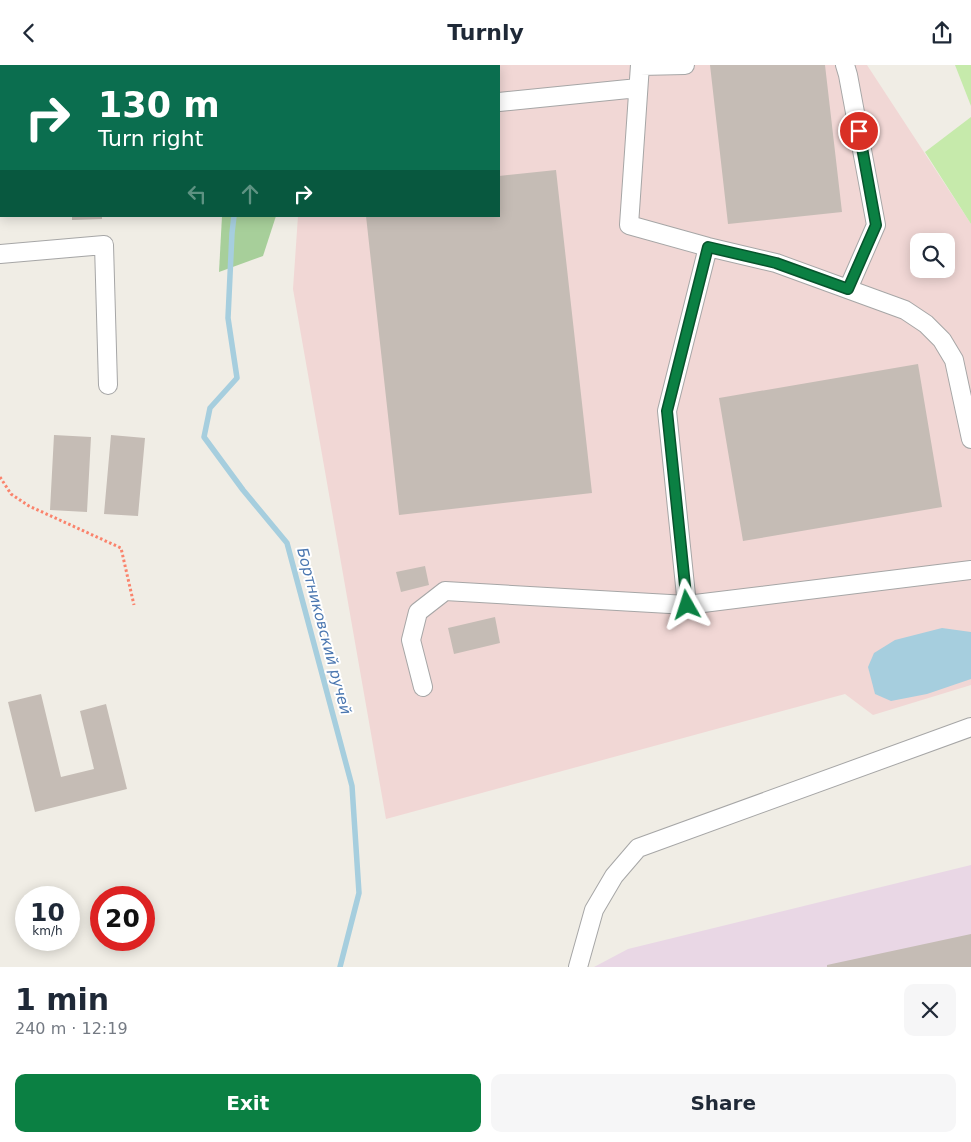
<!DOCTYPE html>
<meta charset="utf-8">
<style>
:root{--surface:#fff;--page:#f6f6f7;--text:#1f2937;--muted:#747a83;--accent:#0b8043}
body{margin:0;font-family:"DejaVu Sans",sans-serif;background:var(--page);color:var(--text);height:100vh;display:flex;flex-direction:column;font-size:19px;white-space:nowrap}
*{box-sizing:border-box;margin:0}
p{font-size:16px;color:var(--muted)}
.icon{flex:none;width:28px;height:28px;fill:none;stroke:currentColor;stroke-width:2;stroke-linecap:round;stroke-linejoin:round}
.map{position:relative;height:902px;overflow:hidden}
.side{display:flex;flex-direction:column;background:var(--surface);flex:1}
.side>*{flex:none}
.top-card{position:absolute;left:0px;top:0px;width:500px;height:152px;box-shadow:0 2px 12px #0003;background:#0b6e4f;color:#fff;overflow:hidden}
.controls{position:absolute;left:910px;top:168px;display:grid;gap:10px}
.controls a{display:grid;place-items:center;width:45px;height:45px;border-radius:10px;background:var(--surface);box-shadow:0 2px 12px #0003;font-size:25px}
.speed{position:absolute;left:15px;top:821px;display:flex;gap:10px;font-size:25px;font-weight:700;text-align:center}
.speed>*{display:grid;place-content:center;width:65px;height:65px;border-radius:50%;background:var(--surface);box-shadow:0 2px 12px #0003;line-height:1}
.speed small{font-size:12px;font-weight:400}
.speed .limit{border:8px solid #d22;background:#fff;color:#111}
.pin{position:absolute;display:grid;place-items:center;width:42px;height:42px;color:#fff;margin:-21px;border:2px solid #fff;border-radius:50%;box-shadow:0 1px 5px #0007}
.me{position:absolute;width:55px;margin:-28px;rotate:354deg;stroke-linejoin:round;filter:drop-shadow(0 0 4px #0008)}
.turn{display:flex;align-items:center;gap:18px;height:105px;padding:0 15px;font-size:22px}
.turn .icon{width:65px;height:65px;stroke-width:2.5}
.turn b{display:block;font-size:35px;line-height:42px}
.lanes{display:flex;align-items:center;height:48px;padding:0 15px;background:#0003;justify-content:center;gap:25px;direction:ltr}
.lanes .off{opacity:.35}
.round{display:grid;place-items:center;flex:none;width:52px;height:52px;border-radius:10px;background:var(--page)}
.overview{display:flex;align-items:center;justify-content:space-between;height:85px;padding:0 15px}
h1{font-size:30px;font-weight:700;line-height:38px}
.action{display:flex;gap:10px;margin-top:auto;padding:10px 15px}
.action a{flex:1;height:58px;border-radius:10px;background:var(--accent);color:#fff;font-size:20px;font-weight:700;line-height:58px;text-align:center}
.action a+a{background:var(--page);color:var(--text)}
header{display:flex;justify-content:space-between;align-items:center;height:65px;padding:0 15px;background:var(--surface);font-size:22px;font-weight:700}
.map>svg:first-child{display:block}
.commercial{fill:#f1d7d5;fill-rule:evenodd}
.industrial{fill:#e9d7e5}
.grass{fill:#c6eaab}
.forest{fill:#a7cf9a}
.water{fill:#a6cede}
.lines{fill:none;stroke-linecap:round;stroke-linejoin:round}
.stream{stroke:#a6cede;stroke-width:5.5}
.building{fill:#c5bcb5}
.minor-casing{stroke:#a6a6a6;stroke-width:20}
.path{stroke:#fa836c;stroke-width:3;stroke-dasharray:2.5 2.5;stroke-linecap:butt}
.minor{stroke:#fff;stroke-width:18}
.route-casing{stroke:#07532c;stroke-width:12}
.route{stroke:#0b8043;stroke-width:9}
.labels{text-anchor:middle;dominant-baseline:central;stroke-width:4;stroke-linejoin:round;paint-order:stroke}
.water-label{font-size:15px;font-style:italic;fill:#4b77b0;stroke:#fff}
</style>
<header><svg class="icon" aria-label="back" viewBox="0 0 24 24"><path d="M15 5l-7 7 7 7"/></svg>Turnly<svg class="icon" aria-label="share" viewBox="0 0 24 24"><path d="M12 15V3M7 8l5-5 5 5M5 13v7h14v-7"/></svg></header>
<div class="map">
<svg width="971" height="902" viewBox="0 0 971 902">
<rect width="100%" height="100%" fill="#f0ede5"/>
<path class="commercial" d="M317,0H867L971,159V620L873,650L845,629L386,754L293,224L298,151H499V1H315ZM919,176H946V204H919Z"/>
<path class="industrial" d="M971,800V902H594L628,884Z"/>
<path class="grass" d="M955,0H971V41Z
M971,52V159L925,87Z"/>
<path class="forest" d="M222,151H276L263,191L219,207Z"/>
<path class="water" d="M942,563L971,567V614L927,629L891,636L875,629L868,602L874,588L895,575Z"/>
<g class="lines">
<path class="stream" d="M254,1V0
M234,151L232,168L228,253L237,313L210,343L204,372L243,425L287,478L352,721L359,828L340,902"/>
</g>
<path class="building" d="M710,0H825L842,147L728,159Z
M556,105L592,428L399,450L366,151H499V111Z
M72,151H102V154L72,155Z
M918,299L942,442L743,476L719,333Z
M54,370L91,372L87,447L50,445Z
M111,370L145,373L138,451L104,449Z
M425,501L429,520L401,527L396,507Z
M495,552L500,578L454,589L448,563Z
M41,629L61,712L94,704L80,646L106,639L127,724L35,747L8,637Z
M971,869V902H827V900Z"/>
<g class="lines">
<defs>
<path id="minor" d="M640,0L629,160L708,182L776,198L905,245L926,259L942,275L954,295L971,374
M845,0L848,10L876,160L848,224
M640,1L685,0
M499,37L638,23
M0,189L104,180L108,320
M687,540L667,346L708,182
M423,622L411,575L418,547L445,526L687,540L971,505
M578,902L594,845L614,811L638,783L971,662"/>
</defs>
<use href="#minor" class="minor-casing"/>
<path class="path" d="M0,412L11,429L29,441L121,483L134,540"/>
<use href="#minor" class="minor"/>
</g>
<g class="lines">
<defs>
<path id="route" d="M687,540L667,346L708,182L776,198L848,224L876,160L859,66"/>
</defs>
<use href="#route" class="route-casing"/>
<use href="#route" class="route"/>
</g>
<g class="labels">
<g class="water-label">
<text transform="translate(324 566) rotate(75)">Бортниковский ручей</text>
</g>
</g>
</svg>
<div class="controls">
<a><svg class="icon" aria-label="search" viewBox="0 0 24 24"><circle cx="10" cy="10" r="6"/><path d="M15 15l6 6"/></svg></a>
</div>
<div class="speed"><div>10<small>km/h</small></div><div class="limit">20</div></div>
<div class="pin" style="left:859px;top:66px;background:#d93025"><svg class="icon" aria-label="arrive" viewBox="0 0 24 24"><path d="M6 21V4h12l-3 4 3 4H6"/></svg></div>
<svg class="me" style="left:687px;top:540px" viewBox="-20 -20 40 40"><path d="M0-17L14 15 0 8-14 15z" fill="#0b8043" stroke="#fff" stroke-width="4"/></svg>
<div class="top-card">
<div class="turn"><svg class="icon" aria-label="right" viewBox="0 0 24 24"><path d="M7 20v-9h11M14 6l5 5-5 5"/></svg><div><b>130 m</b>Turn right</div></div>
<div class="lanes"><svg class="icon off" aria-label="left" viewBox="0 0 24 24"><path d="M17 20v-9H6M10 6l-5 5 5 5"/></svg><svg class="icon off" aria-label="ahead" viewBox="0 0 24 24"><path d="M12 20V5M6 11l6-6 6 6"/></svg><svg class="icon" aria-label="right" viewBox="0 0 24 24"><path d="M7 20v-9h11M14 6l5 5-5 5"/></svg></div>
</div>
</div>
<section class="side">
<div class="overview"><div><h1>1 min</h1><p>240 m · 12:19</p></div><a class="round"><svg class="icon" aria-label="close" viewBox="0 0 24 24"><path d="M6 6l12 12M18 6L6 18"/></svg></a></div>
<div class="action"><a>Exit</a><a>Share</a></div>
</section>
